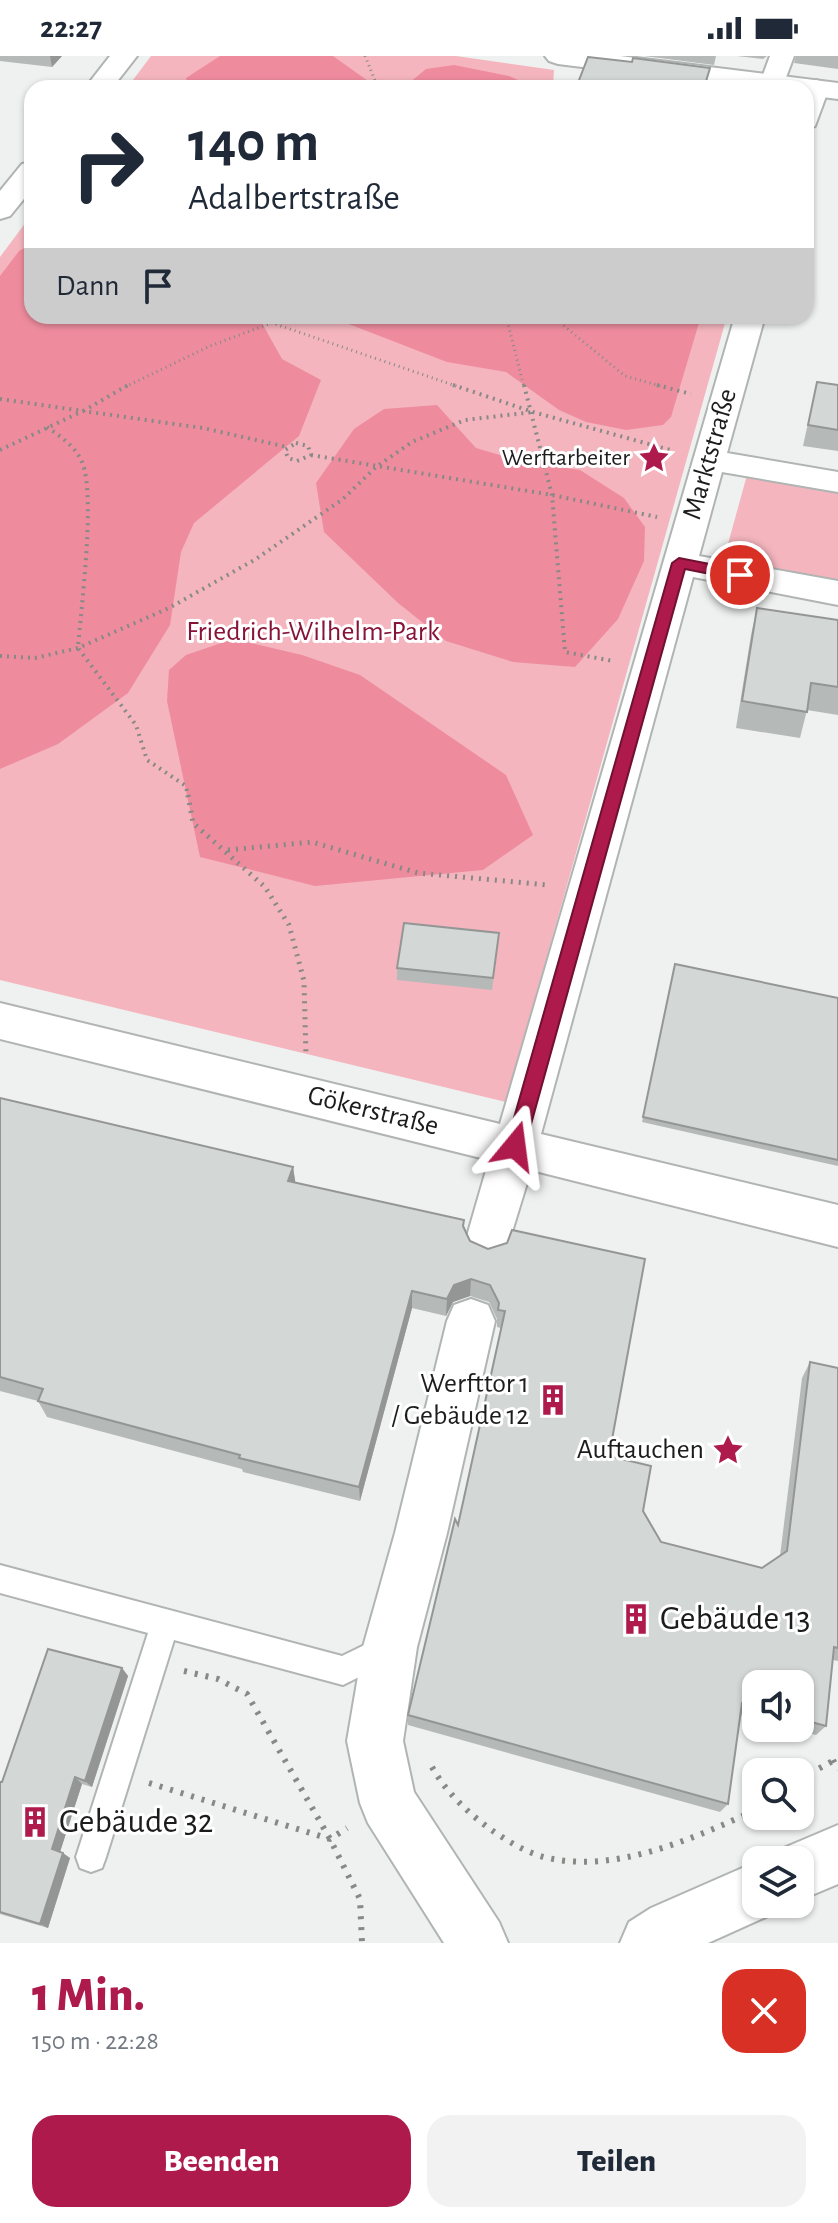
<!DOCTYPE html>
<html lang="de">
<meta charset="utf-8">
<style>
:root{--surface:#fff;--page:#f2f2f3;--text:#1f2937;--muted:#747a83;--accent:#ad1a4b}
body{margin:0;font-family:"Alegreya Sans",sans-serif;background:var(--page);color:var(--text);height:100vh;display:flex;flex-direction:column;font-size:30px;white-space:nowrap}
*{box-sizing:border-box;margin:0}
p{font-size:26px;color:var(--muted)}
.icon{flex:none;width:44px;height:44px;fill:none;stroke:currentColor;stroke-width:2;stroke-linecap:round;stroke-linejoin:round}
.map{position:relative;height:1887px;overflow:hidden}
.panel{display:flex;flex-direction:column;background:var(--surface);flex:1}
.panel>*{flex:none}
.banner{position:absolute;left:24px;top:24px;width:790px;height:244px;border-radius:24px;box-shadow:0 2px 6px #0004;background:#fff;color:var(--text);overflow:hidden}
.controls{position:absolute;left:742px;top:1614px;display:grid;gap:16px}
.controls a{display:grid;place-items:center;width:72px;height:72px;border-radius:16px;background:var(--surface);box-shadow:0 2px 6px #0004;font-size:40px}
.pin{position:absolute;display:grid;place-items:center;width:68px;height:68px;color:#fff;margin:-34px;border:4px solid #fff;border-radius:50%;box-shadow:0 2px 8px #0007}
.me{position:absolute;width:88px;margin:-44px;rotate:16deg;stroke-linejoin:round;filter:drop-shadow(0 0 6px #0008)}
.turn{display:flex;align-items:center;gap:28px;height:168px;padding:0 32px;font-size:36px}
.turn .icon{width:104px;height:104px;stroke-width:2.5}
.turn b{display:block;font-size:56px;line-height:68px}
.then{display:flex;align-items:center;height:76px;padding:0 32px;background:#0003;gap:16px;font-size:30px}
.round{display:grid;place-items:center;flex:none;width:84px;height:84px;border-radius:24px;background:var(--page)}
.summary{display:flex;align-items:center;justify-content:space-between;height:136px;padding:0 32px}
h1{font-size:48px;font-weight:800;line-height:60px;color:var(--accent)}
.cta{display:flex;gap:16px;margin-top:auto;padding:16px 32px}
.cta a{flex:1;height:92px;border-radius:24px;background:var(--accent);color:#fff;font-size:32px;font-weight:800;line-height:92px;text-align:center}
.cta a+a{background:var(--page);color:var(--text)}
.status{display:flex;justify-content:space-between;align-items:center;height:56px;padding:0 40px;background:var(--surface);direction:ltr}
.status svg{height:22px;fill:currentColor}
.map>svg:first-child{display:block}
.green{fill:#f4b5be}
.forest{fill:#ee8c9e}
.lines{fill:none;stroke-linecap:round;stroke-linejoin:round}
.lane-casing{stroke:#b0b4b2;stroke-width:4}
.street-casing{stroke:#b0b4b2;stroke-width:4}
.secondary-casing{stroke:#b0b4b2;stroke-width:4}
.path-far3{stroke:#878987;stroke-width:3;stroke-dasharray:1 4;stroke-linecap:butt}
.path-far2{stroke:#878987;stroke-width:4;stroke-dasharray:2 5;stroke-linecap:butt}
.path-far1{stroke:#878987;stroke-width:5;stroke-dasharray:2 6;stroke-linecap:butt}
.path{stroke:#878987;stroke-width:6;stroke-dasharray:3 8;stroke-linecap:butt}
.lane{fill:#fff;fill-rule:evenodd}
.street{fill:#fff;fill-rule:evenodd}
.secondary{fill:#fff;fill-rule:evenodd}
.wall{fill:#b5b9b7}
.shaded-wall{fill:#949695}
.building{fill:#d3d7d5;stroke:#949695;stroke-width:2}
.route{fill:#ad1a4b;stroke:#701131;stroke-width:2}
.labels{text-anchor:middle;dominant-baseline:central;stroke-width:6;stroke-linejoin:round;paint-order:stroke}
.far-poi-label{font-size:24px;fill:#1b1c1b;stroke:#fff;text-anchor:end}
.street-label{font-size:28px;fill:#1b1c1b;stroke:#fff}
.park-label{font-size:28px;fill:#881339;stroke:#fff}
.poi-label{font-size:28px;fill:#1b1c1b;stroke:#fff;text-anchor:end}
.near-poi-label{font-size:34px;fill:#1b1c1b;stroke:#fff;text-anchor:start}
</style>
<div class="status"><b>22:27</b><svg viewBox="0 0 49 12"><path d="M0 12V9h3v3zM5 12V6h3v6zM10 12V3h3v9zM15 12V0h3v12zM26 1h20v11H26zM47 4h2v5h-2z"/></svg></div>
<div class="map">
<svg width="838" height="1887" viewBox="0 0 838 1887">
<rect width="100%" height="100%" fill="#eef1ef"/>
<path class="green" d="M151,0H456L554,14L553,32H127Z
M32,158V260H727L506,1046L0,924V201Z
M747,419L838,434V527L723,506Z"/>
<path class="forest" d="M220,0H333L378,32H189L186,22Z
M454,9L509,20L527,28V32H380L409,27L426,13Z
M32,188V260H258L282,303L321,324L299,380L194,467L181,496L170,569L128,637L58,688L0,713V220L19,195Z
M328,260H701L671,361L663,369L626,374L586,366L559,354L506,316L447,306Z
M437,349L476,392L524,406L580,414L624,442L645,471L644,505L618,563L575,611L513,606L446,585L398,547L324,476L316,427L354,373L384,353Z
M233,583L302,599L360,619L506,719L533,779L483,814L315,830L200,801L167,645L169,614L186,599Z"/>
<g class="lines">
<defs>
<path id="lane" d="M0,1509L342,1600L385,1579L395,1583L399,1593L395,1603L343,1629L174,1584L106,1801L102,1812L91,1816L80,1812L76,1801L148,1577L0,1537Z"/>
<path id="street" d="M770,0H794L782,32H764L760,27Z
M816,24L825,27L829,32L815,70L806,73V32H803L807,27Z
M735,260H765L727,397L838,416V436L722,416L699,500L838,525V549L693,521L541,1078L838,1149V1191L531,1114L504,1202L488,1208L472,1202L465,1187L489,1104L0,983V947L500,1068Z
M471,1243L488,1249L495,1265L447,1477L417,1591L403,1685L414,1736L499,1866L508,1887H444L368,1767L360,1747L347,1685L363,1591L395,1477L447,1265L454,1249Z
M838,1769V1828L800,1844V1804H776L779,1794Z
M756,1806V1848H780L777,1856L708,1887H620L629,1866L651,1852Z"/>
<path id="secondary" d="M110,0H137L112,32H85Z
M545,0H620L838,27V43L806,39V32H751L558,8L549,5Z
M32,106V133L10,160L0,163V135L22,108Z"/>
</defs>
<use href="#lane" class="lane-casing"/>
<use href="#street" class="street-casing"/>
<use href="#secondary" class="secondary-casing"/>
<path class="path-far3" d="M365,0L378,32
M252,260L459,331
M506,260L524,331
M552,260L625,320L664,331
M125,331L210,290L290,260"/>
<path class="path-far2" d="M453,329L533,356L674,395
M524,329L552,439L565,596L613,605
M657,329L691,338
M0,343L83,355L128,329
M47,371C60,380 76,391 82,406C96,439 81,552 78,592L136,669L147,704L186,730L188,741
M296,387L308,390L311,399L297,405L288,402L285,394Z
M0,394L83,355L203,372L287,391
M311,399L552,439L657,461
M0,600L35,602L78,592L169,552L256,503L343,443L376,411L412,386L465,364L533,356"/>
<path class="path-far1" d="M188,739L193,767L265,831L289,869L304,925L306,1001
M228,794L312,786L418,817L548,829"/>
<path class="path" d="M184,1615L218,1623L247,1638L330,1783L360,1843L362,1887
M833,1704L838,1714
M432,1711C446,1736 467,1756 490,1773C506,1784 525,1796 544,1801C614,1819 694,1782 756,1754
M800,1723L838,1702
M149,1727L330,1783L347,1772"/>
<use href="#lane" class="lane"/>
<use href="#street" class="street"/>
<use href="#secondary" class="secondary"/>
</g>
<path class="wall" d="M0,0H62L52,11L0,5Z
M644,0H716L714,9Z
M737,0H767L763,3Z
M796,0H838V13L794,7Z
M817,326L838,329V395L803,390Z
M757,552L838,564V659L807,654L800,682L736,672L751,579Z
M499,877L492,934L397,924V912Z
M675,908L838,942V1110L642,1066Z
M0,1042L293,1111L295,1126L464,1171L470,1185L609,1400L661,1486L762,1512L780,1500L802,1322L810,1306L838,1312V1605L833,1604L826,1670L816,1679L789,1672H800V1628H756V1663L740,1659L728,1748L720,1756L408,1669V1659L458,1469L501,1272L497,1271V1263L489,1246L470,1240L453,1246L446,1260L412,1252L360,1445L243,1416L242,1413L47,1361L38,1345L0,1335Z
M122,1612L128,1620L92,1731L82,1728L60,1796L70,1802L48,1872L0,1858V1726H2Z"/>
<path class="shaded-wall" d="M50,0H62L52,11Z
M293,1111L296,1130L288,1125Z
M471,1223L470,1240L453,1246L446,1260L447,1243L454,1229Z
M412,1235V1252L360,1445L359,1431Z
M122,1612L128,1620L92,1731L85,1725Z
M75,1721L82,1728L59,1799L52,1793Z
M63,1797L70,1802L48,1872L40,1868Z"/>
<path class="building" d="M588,1L632,6L633,2L710,12L704,32H576Z
M817,326L838,329V374L808,369Z
M757,552L838,564V631L811,627L807,656L742,645Z
M404,867L499,877L493,922L397,912Z
M675,908L838,942V1104L643,1061Z
M0,1042L293,1111L288,1125L464,1164L463,1170L470,1185L488,1193L507,1187L512,1174L645,1203L609,1400L651,1410L643,1455L661,1486L762,1512L787,1495L810,1306L838,1312V1592L834,1591L826,1670L800,1663V1628H756V1651L742,1647L728,1748L408,1659L455,1463L458,1469L505,1255L498,1254L499,1247L490,1229L471,1223L454,1229L447,1243L412,1235L359,1431L239,1402L240,1399L38,1345L43,1333L0,1321Z
M48,1593L122,1612L85,1725L75,1721L52,1793L63,1797L40,1868L0,1856V1726H2Z"/>
<path class="route" d="M679,502L740,514L748,519L740,524L685,513L525,1090L522,1096L515,1099L508,1096L506,1090L672,507Z"/>
<defs>
<symbol id="sight-bare" viewBox="-9 -9 18 18"><path d="M0-6L1.8-2.2L6-1.7L2.9 1.2L3.7 5.4L0 3.3L-3.7 5.4L-2.9 1.2L-6-1.7L-1.8-2.2Z" fill="#ad1a4b" stroke="#fff" stroke-width="2.5" paint-order="stroke"/></symbol>
<symbol id="building-bare" viewBox="-9 -9 18 18"><path d="M-4-6H4V6H1V3H-1V6H-4ZM-2.5-4.3h1.7v1.8h-1.7ZM.8-4.3h1.7v1.8H.8ZM-2.5-1h1.7V.8h-1.7ZM.8-1h1.7V.8H.8Z" fill="#ad1a4b" stroke="#fff" stroke-width="2.5" paint-order="stroke"/></symbol>
</defs>
<g fill-rule="evenodd">
<use href="#sight-bare" x="632" y="380" width="44" height="44"/>
<use href="#building-bare" x="531" y="1322" width="44" height="44"/>
<use href="#sight-bare" x="706" y="1372" width="44" height="44"/>
<use href="#building-bare" x="614" y="1541" width="44" height="44"/>
<use href="#building-bare" x="13" y="1744" width="44" height="44"/>
</g>
<g class="labels">
<g class="far-poi-label">
<text x="630" y="402">Werftarbeiter</text>
</g>
<g class="street-label">
<text transform="translate(710 398) rotate(-74)">Marktstraße</text>
<text transform="translate(373 1055) rotate(14)">Gökerstraße</text>
</g>
<g class="park-label">
<text x="313" y="576">Friedrich-Wilhelm-Park</text>
</g>
<g class="poi-label">
<text x="529" y="1328">Werfttor 1<tspan x="529" dy="32">/ Gebäude 12</tspan></text>
<text x="704" y="1394">Auftauchen</text>
</g>
<g class="near-poi-label">
<text x="660" y="1563">Gebäude 13</text>
<text x="59" y="1766">Gebäude 32</text>
</g>
</g>
</svg>
<div class="controls">
<a><svg class="icon" aria-label="sound" viewBox="0 0 24 24"><path d="M4 9h4l5-4v14l-5-4H4zM17 9q2 3 0 6"/></svg></a>
<a><svg class="icon" aria-label="search" viewBox="0 0 24 24"><circle cx="10" cy="10" r="6"/><path d="M15 15l6 6"/></svg></a>
<a><svg class="icon" aria-label="layers" viewBox="0 0 24 24"><path d="M12 4l9 5-9 5-9-5zM3 14l9 5 9-5"/></svg></a>
</div>
<div class="pin" style="left:740px;top:519px;background:#d93025"><svg class="icon" aria-label="arrive" viewBox="0 0 24 24"><path d="M6 21V4h12l-3 4 3 4H6"/></svg></div>
<svg class="me" style="left:515px;top:1090px" viewBox="-20 -20 40 40"><path d="M0-17L14 15 0 8-14 15z" fill="#ad1a4b" stroke="#fff" stroke-width="4"/></svg>
<div class="banner">
<div class="turn"><svg class="icon" aria-label="right" viewBox="0 0 24 24"><path d="M7 20v-9h11M14 6l5 5-5 5"/></svg><div><b>140 m</b>Adalbertstraße</div></div>
<div class="then">Dann<svg class="icon" aria-label="arrive" viewBox="0 0 24 24"><path d="M6 21V4h12l-3 4 3 4H6"/></svg></div>
</div>
</div>
<section class="panel">
<div class="summary"><div><h1>1 Min.</h1><p>150 m · 22:28</p></div><a class="round" style="background:#d93025;color:#fff"><svg class="icon" aria-label="close" viewBox="0 0 24 24"><path d="M6 6l12 12M18 6L6 18"/></svg></a></div>
<div class="cta"><a>Beenden</a><a>Teilen</a></div>
</section>
